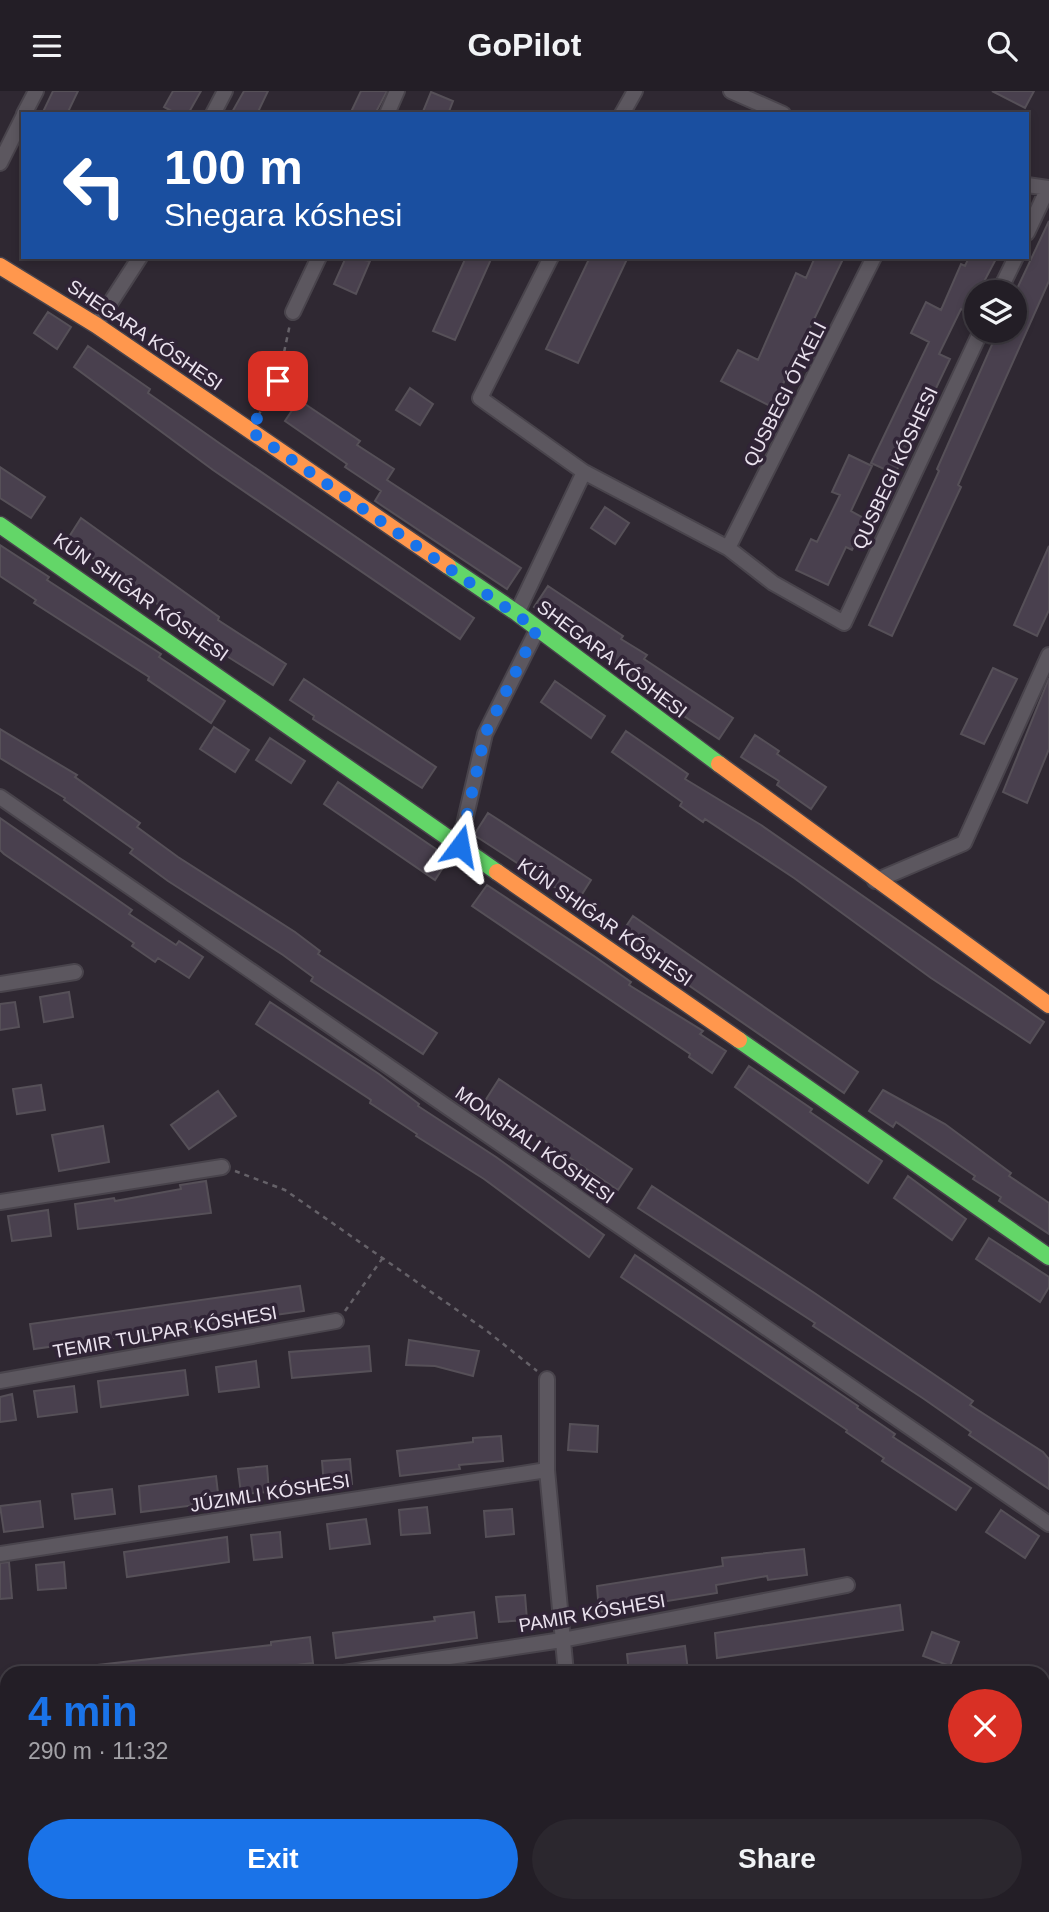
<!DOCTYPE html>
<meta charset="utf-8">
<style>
:root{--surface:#231e26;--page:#2b272e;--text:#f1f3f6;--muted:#a3a2a7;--line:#403c43;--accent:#1a73e8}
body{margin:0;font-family:Arial,sans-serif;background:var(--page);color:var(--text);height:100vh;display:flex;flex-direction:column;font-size:26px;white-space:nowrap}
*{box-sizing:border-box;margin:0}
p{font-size:23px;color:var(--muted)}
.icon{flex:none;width:38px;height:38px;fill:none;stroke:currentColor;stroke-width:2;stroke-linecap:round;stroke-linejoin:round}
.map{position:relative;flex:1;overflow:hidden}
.drawer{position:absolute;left:0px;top:1575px;width:1050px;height:247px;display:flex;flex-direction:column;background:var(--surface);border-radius:21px 21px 0 0;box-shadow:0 4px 10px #0003,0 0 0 2px var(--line)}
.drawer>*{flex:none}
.top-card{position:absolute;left:21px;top:21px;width:1008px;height:147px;border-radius:0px;box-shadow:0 4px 10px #0003,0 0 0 2px var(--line);background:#1a4fa0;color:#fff;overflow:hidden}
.buttons{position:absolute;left:964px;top:189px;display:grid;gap:14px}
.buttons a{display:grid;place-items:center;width:63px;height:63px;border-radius:50%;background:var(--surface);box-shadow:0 4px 10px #0003,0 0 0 2px var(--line);font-size:35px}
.pin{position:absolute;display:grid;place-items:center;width:60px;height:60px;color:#fff;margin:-30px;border-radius:14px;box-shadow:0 4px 10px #0006}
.me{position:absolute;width:77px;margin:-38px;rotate:13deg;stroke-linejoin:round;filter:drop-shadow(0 0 5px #0008)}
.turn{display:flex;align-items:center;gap:24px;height:147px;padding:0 28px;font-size:32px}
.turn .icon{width:91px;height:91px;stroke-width:2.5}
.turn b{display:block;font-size:49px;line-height:60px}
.round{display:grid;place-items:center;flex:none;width:74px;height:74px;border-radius:37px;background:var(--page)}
.summary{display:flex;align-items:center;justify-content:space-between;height:119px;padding:0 28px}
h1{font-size:42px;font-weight:600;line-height:52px;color:var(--accent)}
.action{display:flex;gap:14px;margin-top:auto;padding:14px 28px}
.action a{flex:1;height:80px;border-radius:42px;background:var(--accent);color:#fff;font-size:28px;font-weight:600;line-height:80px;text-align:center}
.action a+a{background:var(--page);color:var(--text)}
header{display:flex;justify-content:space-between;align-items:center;height:91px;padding:0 28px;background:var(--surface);font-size:32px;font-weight:600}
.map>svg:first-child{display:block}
.building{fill:#49404e;stroke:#565058;stroke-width:2}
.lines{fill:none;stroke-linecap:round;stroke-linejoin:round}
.street-casing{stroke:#49444c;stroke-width:18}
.fast-casing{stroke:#49444c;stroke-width:19}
.slow-casing{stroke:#49444c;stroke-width:19}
.path{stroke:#656168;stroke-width:2.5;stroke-dasharray:5 5;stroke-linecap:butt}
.street{stroke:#5c575f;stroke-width:14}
.fast{stroke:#63d668;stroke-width:16}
.slow{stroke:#ff974d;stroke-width:16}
.route{stroke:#1a73e8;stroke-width:12;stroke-dasharray:0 21.6}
.labels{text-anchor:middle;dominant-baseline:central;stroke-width:7;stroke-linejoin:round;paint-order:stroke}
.street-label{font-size:19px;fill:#eae2ee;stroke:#302436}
</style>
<header><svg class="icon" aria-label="menu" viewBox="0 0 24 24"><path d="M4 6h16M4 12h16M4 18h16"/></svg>GoPilot<svg class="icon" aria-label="search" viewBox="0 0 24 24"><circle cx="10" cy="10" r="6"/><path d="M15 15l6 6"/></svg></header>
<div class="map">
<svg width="1049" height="1821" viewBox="0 0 1049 1821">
<rect width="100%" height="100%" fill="#2f2832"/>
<path class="building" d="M53,0H78L67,23H42Z
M173,0H201L188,23H177L164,16Z
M244,0H268L257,23H231Z
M361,0H387L375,23H350Z
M992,0H1034L1025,17Z
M431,1L453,10L448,23H422Z
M1049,130V190L958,394L961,396L892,545L869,534L939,380L937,378L998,240H1015V202Z
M346,166L370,170L356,203L334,193Z
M466,166H492L455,249L433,240Z
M590,166H628L578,272L546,258Z
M815,166H844L772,316L721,290L738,259L758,269L796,182L806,187Z
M969,166H997L968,221L961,218L939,263L950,268L895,383L871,372L929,251L911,242L926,211L941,219L961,173L965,175Z
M48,221L71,236L57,258L34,242Z
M88,255L150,298L148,302L222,354L474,527L460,548L213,379L74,276Z
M410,297L433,313L420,334L396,319Z
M299,309L360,350L357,354L394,378L387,389L521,477L507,498L375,410L381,400L345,376L347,373L285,330Z
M849,364L872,375L851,420L867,429L852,459L846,456L828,494L796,479L811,448L817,451L840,404L832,401Z
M0,376L45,406L31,427L0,407Z
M605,416L629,432L615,453L591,437Z
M81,427L219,526L218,529L286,573L273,594L209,554L211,551L67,449Z
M0,454L49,486L47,489L161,563L159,566L225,610L211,632L148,589L149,586L34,512L36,509L0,485Z
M1049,455V519L1037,545L1014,534Z
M548,495L623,545L621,548L647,564L644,568L733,627L719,648L647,601L650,597L534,516Z
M993,577L1017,588L984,653L961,643Z
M1049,587V658L1027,712L1003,701Z
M304,588L436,676L422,697L313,628L314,625L290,609Z
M555,590L605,625L591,647L541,611Z
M214,636L249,659L235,681L200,658Z
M0,638L77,684L75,686L140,732L137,736L178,766L295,841L320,860L318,863L437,942L423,963L311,890L313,886L283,864L168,790L130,762L133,758L64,709L65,707L0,667Z
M626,640L688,683L685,688L761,734L1044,931L1030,952L931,887L794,787L705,728L703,731L680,715L682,711L612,661Z
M755,644L779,660L777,663L826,696L811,718L777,694L779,690L741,666Z
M270,647L305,670L291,692L256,669Z
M338,691L449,767L435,789L324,713Z
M488,722L591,789L577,811L474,744Z
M0,727L132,819L129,823L176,854L179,850L203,866L189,887L158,867L155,871L132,855L134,852L4,763L0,759Z
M487,794L594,865L631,891L629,894L703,940L700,943L726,960L712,982L689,966L690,963L472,815Z
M633,825L858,981L844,1002L619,846Z
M69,901L73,926L44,931L40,906Z
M15,911L19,936L0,939V913Z
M270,911L379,983L419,1013L418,1015L496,1066L604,1144L589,1166L484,1088L416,1045L417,1043L370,1012L371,1009L256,933Z
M749,975L812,1018L810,1021L882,1070L868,1092L735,996Z
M499,988L632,1078L618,1099L485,1010Z
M41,994L45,1019L17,1023L13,998Z
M883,999L945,1033L1011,1082L1009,1085L1049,1112V1143L999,1110L1001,1106L973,1088L975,1085L896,1031L893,1036L869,1020Z
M218,1000L236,1025L189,1058L171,1034Z
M103,1035L109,1071L59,1080L52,1044Z
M908,1085L966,1128L952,1149L894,1107Z
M206,1090L211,1122L78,1138L75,1113L114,1107L115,1110L181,1098L180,1094Z
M652,1095L813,1201L973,1310L970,1314L1043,1361L1049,1368V1398L969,1344L971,1341L924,1308L813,1235L815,1232L638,1117Z
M48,1119L51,1145L12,1150L8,1125Z
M989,1147L1049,1186V1196L1040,1211L976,1168Z
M635,1164L858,1315L857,1317L895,1343L893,1346L971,1397L956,1419L882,1370L884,1367L846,1341L847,1339L621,1186Z
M300,1195L304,1220L34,1258L30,1233Z
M409,1249L479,1260L473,1285L435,1275L406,1274Z
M369,1255L371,1280L292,1287L289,1261Z
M256,1270L259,1296L219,1301L216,1276Z
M185,1279L188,1304L101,1316L98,1290Z
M74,1295L77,1321L38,1326L34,1300Z
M12,1303L16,1329L0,1331V1306Z
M570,1333L598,1335L597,1361L568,1359Z
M501,1345L503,1370L459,1374L460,1378L400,1385L397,1360L473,1351V1347Z
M350,1368L352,1393L324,1395L322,1370Z
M267,1375L269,1401L241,1403L238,1378Z
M216,1385L219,1411L141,1421L139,1395Z
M112,1398L115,1423L75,1428L72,1403Z
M40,1410L43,1436L4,1441L0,1415Z
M427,1416L430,1442L401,1444L399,1419Z
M512,1418L514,1443L486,1446L484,1420Z
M1001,1419L1039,1445L1025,1467L986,1441Z
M366,1428L370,1453L330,1458L327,1433Z
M280,1441L282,1466L254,1469L251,1444Z
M227,1446L229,1471L127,1486L124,1461Z
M804,1458L807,1484L768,1489L767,1485L716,1494L717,1502L599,1521L597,1495L723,1475L722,1467Z
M9,1471L12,1507L0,1508V1472Z
M64,1471L66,1497L38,1499L36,1474Z
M525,1504L527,1529L499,1531L496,1506Z
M900,1514L903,1539L717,1567L715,1542Z
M474,1521L477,1547L336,1567L333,1542L435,1530L434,1526Z
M932,1541L959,1551L950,1575L923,1565Z
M310,1546L313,1572L271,1577V1580L98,1582V1574L271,1554V1551Z
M685,1555L688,1580L629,1582L627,1563Z"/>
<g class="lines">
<defs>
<path id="street" d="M731,0L783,23
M24,23L36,0
M213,23L225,0
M387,23L397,0
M622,23L635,0
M0,72L23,26
M1027,94L1049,97
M1027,142L1048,97
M551,166L480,307L584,381L728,457L773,492L844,532L981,240
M999,201L1016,166
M293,221L319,166
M96,234L140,166
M728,457L874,166
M517,522L584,381
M0,706L1049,1433
M459,755L485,643L537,539
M875,790L964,752L1049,564
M0,893L75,881
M0,1111L222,1076
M547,1288V1379L566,1582
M0,1290L336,1230
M0,1463L547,1379
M344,1582L562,1549L847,1494
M0,1635L7,1633
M593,1815L595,1821
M805,1815L806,1821
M1003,1815V1821"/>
<path id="fast" d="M0,434L497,781
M448,475L517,522L719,673
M739,949L1049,1166
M410,1821L465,1815"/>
<path id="slow" d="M0,175L96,234L448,475
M719,673L1049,914
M497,781L739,949
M1043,1737L1049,1728"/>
</defs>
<use href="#street" class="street-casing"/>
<use href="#fast" class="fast-casing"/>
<use href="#slow" class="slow-casing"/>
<path class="path" d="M258,325L278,290L290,233
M235,1080L285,1099L487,1240L537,1280
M345,1220L382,1168"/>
<use href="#street" class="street"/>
<use href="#fast" class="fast"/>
<use href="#slow" class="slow"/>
</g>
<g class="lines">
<path class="route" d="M278,290L250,340L537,538L485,643L460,755"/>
</g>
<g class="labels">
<g class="street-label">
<text transform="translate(145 244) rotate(34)">SHEGARA KÓSHESI</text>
<text transform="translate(785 303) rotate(-63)">QUSBEGI ÓTKELI</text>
<text transform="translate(895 377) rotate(-65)">QUSBEGI KÓSHESI</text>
<text transform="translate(141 506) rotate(35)">KÚN SHIǴAR KÓSHESI</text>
<text transform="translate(612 568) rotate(37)">SHEGARA KÓSHESI</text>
<text transform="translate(605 831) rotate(35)">KÚN SHIǴAR KÓSHESI</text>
<text transform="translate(535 1054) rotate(35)">MONSHALI KÓSHESI</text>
<text transform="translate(165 1241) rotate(-10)">TEMIR TULPAR KÓSHESI</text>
<text transform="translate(270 1402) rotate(-9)">JÚZIMLI KÓSHESI</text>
<text transform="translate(592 1522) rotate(-10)">PAMIR KÓSHESI</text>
</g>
</g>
</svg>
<div class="buttons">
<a><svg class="icon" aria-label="layers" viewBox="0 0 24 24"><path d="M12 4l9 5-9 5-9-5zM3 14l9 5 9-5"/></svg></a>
</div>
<div class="pin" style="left:278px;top:290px;background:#d93025"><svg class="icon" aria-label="arrive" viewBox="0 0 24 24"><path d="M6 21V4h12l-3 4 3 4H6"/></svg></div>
<svg class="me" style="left:460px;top:755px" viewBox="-20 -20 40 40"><path d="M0-17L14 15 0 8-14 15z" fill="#1a73e8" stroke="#fff" stroke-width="4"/></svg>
<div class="top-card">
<div class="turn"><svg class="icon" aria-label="left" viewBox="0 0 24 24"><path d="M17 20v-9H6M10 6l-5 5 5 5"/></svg><div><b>100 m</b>Shegara kóshesi</div></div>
</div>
<section class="drawer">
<div class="summary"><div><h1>4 min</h1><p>290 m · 11:32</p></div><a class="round" style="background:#d93025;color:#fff"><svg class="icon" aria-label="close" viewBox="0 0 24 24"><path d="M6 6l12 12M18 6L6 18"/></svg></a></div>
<div class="action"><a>Exit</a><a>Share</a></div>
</section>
</div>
